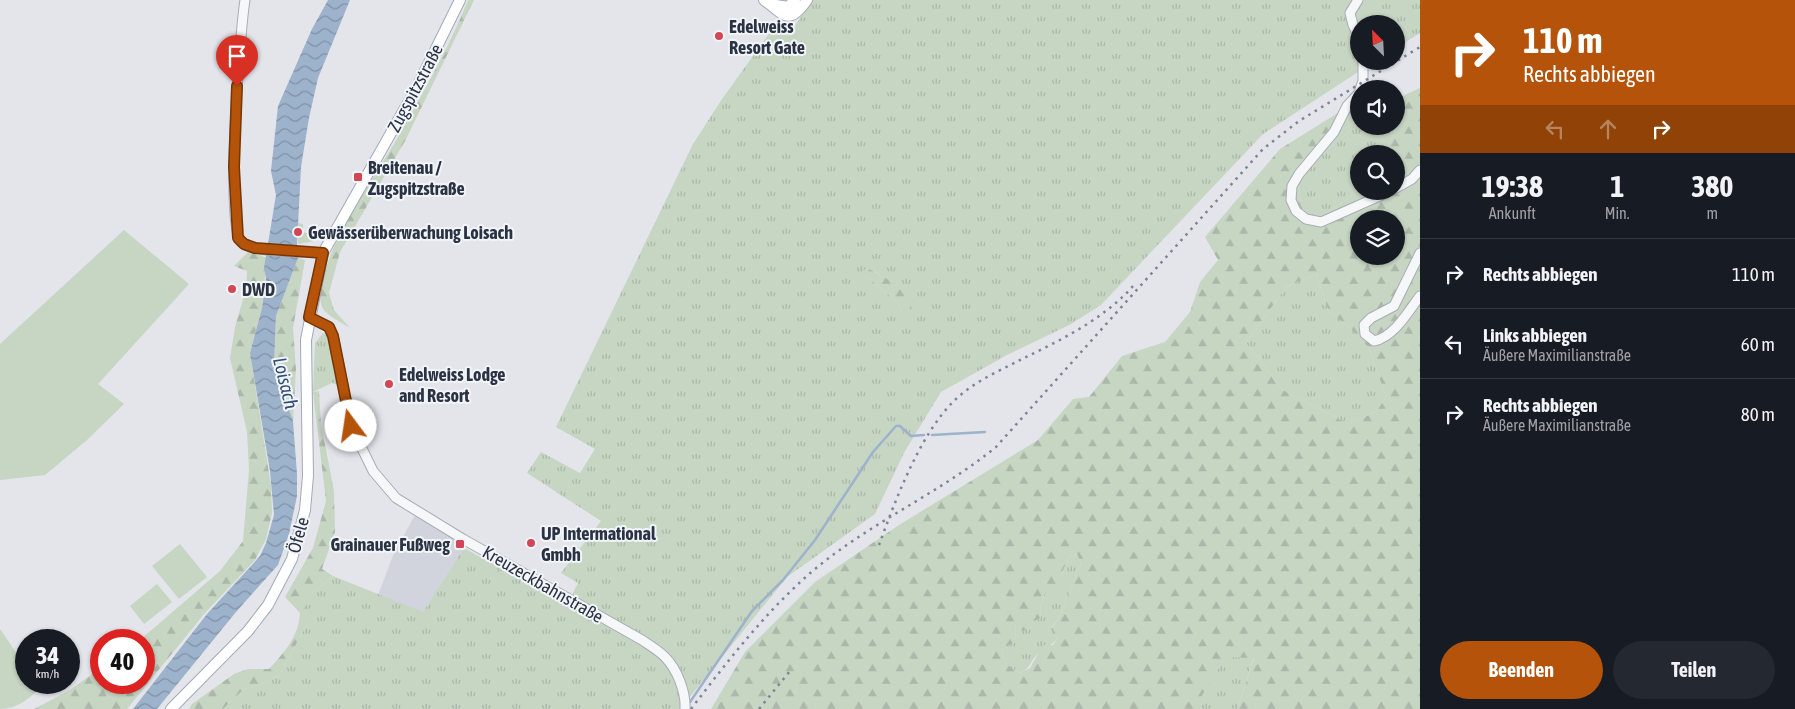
<!DOCTYPE html>
<html lang="de">
<meta charset="utf-8">
<style>
:root{--surface:#171b24;--page:#242831;--text:#f1f3f6;--muted:#9ea1a6;--line:#363941;--accent:#b45309}
body{margin:0;font-family:"Asap Condensed",sans-serif;background:var(--page);color:var(--text);height:100vh;display:flex;flex-direction:column;font-size:19px;white-space:nowrap}
*{box-sizing:border-box;margin:0}
p{font-size:16px;color:var(--muted)}
.icon{flex:none;width:28px;height:28px;fill:none;stroke:currentColor;stroke-width:2;stroke-linecap:round;stroke-linejoin:round}
.map{position:relative;flex:1;overflow:hidden}
.details{display:flex;flex-direction:column;background:var(--surface);width:375px}
.details>*{flex:none}
.top-card{background:#b45309;color:#fff;overflow:hidden}
.needle{width:32px;rotate:336deg}
.controls{position:absolute;left:1350px;top:15px;display:grid;gap:10px}
.controls a{display:grid;place-items:center;width:55px;height:55px;border-radius:50%;background:var(--surface);box-shadow:0 1px 4px #0004;font-size:25px}
.speed{position:absolute;left:15px;top:629px;display:flex;gap:10px;font-size:25px;font-weight:700;text-align:center}
.speed>*{display:grid;place-content:center;width:65px;height:65px;border-radius:50%;background:var(--surface);box-shadow:0 1px 4px #0004;line-height:1}
.speed small{font-size:12px;font-weight:400}
.speed .limit{border:8px solid #d22;background:#fff;color:#111}
.pin{position:absolute;display:grid;place-items:center;width:42px;height:42px;color:#fff;margin:-51px -21px;border-radius:50% 50% 50% 0;rotate:-45deg;box-shadow:0 0 5px #0007}
.pin .icon{rotate:45deg}
.me{position:absolute;width:55px;margin:-28px;rotate:346deg;stroke-linejoin:round;filter:drop-shadow(0 0 4px #0008)}
.turn{display:flex;align-items:center;gap:18px;height:105px;padding:0 20px;font-size:22px}
.turn .icon{width:65px;height:65px;stroke-width:2.5}
.turn b{display:block;font-size:35px;line-height:42px}
.lanes{display:flex;align-items:center;height:48px;padding:0 20px;background:#0003;justify-content:center;gap:25px;direction:ltr}
.lanes .off{opacity:.35}
.eta{display:flex;justify-content:space-evenly;align-items:center;height:85px;text-align:center}
.eta b{font-size:30px;font-weight:700;line-height:35px}
.button{display:flex;gap:10px;margin-top:auto;padding:10px 20px}
.button a{flex:1;height:58px;border-radius:30px;background:var(--accent);color:#fff;font-size:20px;font-weight:700;line-height:58px;text-align:center}
.button a+a{background:var(--page);color:var(--text)}
ul{padding:0;list-style:none}
li{display:flex;align-items:center;gap:15px;height:70px;padding:0 20px;border-top:1px solid var(--line)}
li div{flex:1}
li b{display:block;font-size:19px}
li em{font-style:normal}
main{display:flex;flex:1;min-height:0}
.map>svg:first-child{display:block}
.built{fill:#d1d4dd}
.grass{fill:url(#grass-tufts);fill-rule:evenodd}
.forest{fill:url(#forest-firs);fill-rule:evenodd}
.park{fill:#c7d5c3}
.water{fill:url(#water-waves)}
.lines{fill:none;stroke-linecap:round;stroke-linejoin:round}
.stream{stroke:#9db2cb;stroke-width:2.5}
.minor-casing{stroke:#a8acb6;stroke-width:11}
.major-casing{stroke:#a2a9b7;stroke-width:12}
.minor{stroke:#f5f7f9;stroke-width:9}
.major{stroke:#fff;stroke-width:10}
.rail{stroke:#7c8495;stroke-width:2.5;stroke-dasharray:2.5 5;stroke-linecap:butt}
.route-casing{stroke:#753606;stroke-width:12}
.route{stroke:#b45309;stroke-width:9}
.poi-dot{fill:#d14755;stroke:#f2f5f8;stroke-width:2}
.labels{text-anchor:middle;dominant-baseline:central;stroke-width:4;stroke-linejoin:round;paint-order:stroke}
.poi-label{font-size:18px;font-weight:bold;fill:#2a3244;stroke:#f2f5f8;text-anchor:start}
.street-label{font-size:18px;fill:#2a3244;stroke:#f2f5f8}
.water-label{font-size:19px;font-style:italic;fill:#334f78;stroke:#f2f5f8}
</style>
<main>
<div class="map">
<svg width="1420" height="709" viewBox="0 0 1420 709">
<defs>
<pattern id="grass-tufts" width="24" height="20" patternUnits="userSpaceOnUse" patternTransform="scale(1.25)"><rect width="24" height="20" fill="#c7d5c3"/><path d="M3 7l-1-3M5 7V3M7 7l1-3M15 17l-1-3M17 17v-4M19 17l1-3" fill="none" stroke="#abb7a9"/></pattern>
<pattern id="forest-firs" width="22" height="20" patternUnits="userSpaceOnUse" patternTransform="scale(1.25)"><rect width="22" height="20" fill="#c7d5c3"/><path d="M5 1l3.5 6h-7zM16 11l3.5 6h-7z" fill="#abb7a9"/></pattern>
<pattern id="water-waves" width="16" height="10" patternUnits="userSpaceOnUse" patternTransform="scale(1.25)"><rect width="16" height="10" fill="#9db2cb"/><path d="M0 5q4-4 8 0t8 0" fill="none" stroke="#8091a6"/></pattern>
</defs>
<rect width="100%" height="100%" fill="#e3e5eb"/>
<path class="built" d="M419,508L468,536L464,548L423,613L378,595L394,553Z"/>
<path class="grass" d="M813,0H1420V33L1396,48V24H1359V61H1375L1263,134L1101,305L1071,324L1007,355L941,392L905,451L875,514L787,577L680,709H223L241,692L279,676L307,624V597L333,576L423,612L464,548L567,605L578,583L561,573L601,521L527,473L541,452L580,473L595,449L556,427L693,144L722,99L776,24L789,34ZM867,268L878,273L903,293L901,313L898,303L865,275Z
M1404,112L1385,154H1359V188L1348,199L1321,216L1302,208L1298,184L1314,162L1359,123V126H1396V114Z
M298,223L303,224V232L317,236L315,241L298,244Z
M1316,274L1329,312L1348,326L1369,348L1386,397L1376,412L1348,424L1283,390L1246,343L1286,287Z
M323,333L326,335L337,354L345,404L336,384L332,383L313,392L315,343Z
M1077,554L1081,564L1059,618L1051,628L1058,638C1052,646 1042,649 1036,656C1028,664 1032,667 1020,673C1008,666 1003,663 1002,649L1016,642L1015,623L1032,622L1041,618L1040,609L1045,592L1058,590L1063,570L1070,556Z
M1225,657H1254L1237,709H1193Z"/>
<path class="forest" d="M468,0H474L405,141L340,252L329,293L334,310L350,328C341,322 323,314 321,304C313,263 376,175 397,139C422,94 449,48 468,0Z
M1420,88V709H1237L1254,658L1225,657L1194,709H711L745,652L815,582L899,525L1038,440L1073,399L1089,397L1122,356L1165,342L1190,312L1200,282L1218,260L1205,237L1280,149L1341,111L1359,108V123L1314,162L1298,184L1302,208L1321,216L1348,199L1359,188V191H1396V154H1385L1404,112L1396,114V99ZM1359,219H1396V256H1359ZM1316,274L1329,312L1348,326L1369,348L1386,397L1376,412L1348,424L1283,390L1246,343L1286,287ZM1077,554L1081,564L1059,618L1051,629L1058,638L1053,645H1043L1030,668L1020,673C1008,666 1003,663 1002,649L1016,642L1015,623L1022,631L1030,629L1032,622L1041,618L1040,609L1045,592L1058,591L1063,570L1070,556Z
M249,251L267,258L262,308L250,353L271,486L272,513L266,539L255,560L205,613L127,709H34L68,691L101,668V682H144V640H140L220,571L243,541L249,470L247,432L230,358L235,327L246,289L247,271L234,266Z
M298,258L305,260L293,328L296,369L293,421L274,366L276,316Z
M867,268C886,277 910,291 913,314L901,313L898,303L865,275L862,271Z
M319,391L321,424L334,491L335,532L322,569L333,576L307,597V624L279,676L241,692L223,709H189L192,704L234,674L248,669H269C284,653 299,636 300,613L285,597L313,548L326,501L313,392Z"/>
<path class="park" d="M124,230L189,284L98,384L124,404L87,440L45,475L0,480V344Z
M180,544L207,577L179,599L152,566Z
M157,584L172,602L144,624L130,606Z
M0,629L26,667V682L37,683L40,687C30,699 16,709 0,709Z"/>
<path class="water" d="M328,0H350L318,78L309,118L301,167L297,244L298,258L276,316L274,366L293,421L297,474V496L289,534L278,565L236,612L157,709H133L207,614L260,556L266,543L274,515L270,471L250,353L262,308L266,278L264,268L276,195L271,171L278,106L312,29Z"/>
<g class="lines">
<path class="stream" d="M932,435L985,432
M690,702L752,611L783,580L815,540L873,452L896,426H900L911,436L924,435"/>
<defs>
<path id="minor" d="M245,0C240,31 225,226 241,242C253,254 304,251 323,253
M1358,0L1350,13L1353,25L1359,37
M1360,89L1363,81V61
M1359,93L1347,106L1334,132L1299,174L1292,186L1291,200L1296,211L1306,219L1321,222L1391,191
M1396,188L1412,179L1420,170
M1420,253L1394,306L1371,318L1364,325L1365,334L1374,341C1394,337 1408,312 1420,296
M309,317L329,327L333,336L351,426L373,471L396,498L463,539L642,640C649,645 658,650 665,657C677,669 686,692 685,709"/>
<path id="major" d="M764,0C783,13 788,28 807,0
M770,4L788,7L795,0
M171,709L248,631L268,605L292,559L305,510L308,476L306,340L323,253L417,87L460,0"/>
</defs>
<use href="#minor" class="minor-casing"/>
<use href="#major" class="major-casing"/>
<use href="#minor" class="minor"/>
<use href="#major" class="major"/>
<path class="rail" d="M879,545C895,501 920,434 954,401C973,382 999,371 1022,359C1061,340 1104,319 1133,286
M691,709C727,662 764,614 808,575C865,525 937,495 996,447L1263,149L1299,121L1420,47
M759,709L790,671"/>
</g>
<g class="lines">
<defs>
<path id="route" d="M237,86L234,167L238,238L244,244L255,248L323,253L309,317L329,327L333,336L351,426"/>
</defs>
<use href="#route" class="route-casing"/>
<use href="#route" class="route"/>
</g>
<g class="poi-dot">
<circle cx="719" cy="36" r="5"/>
<rect x="353" y="172" width="10" height="10" rx="2.5"/>
<circle cx="298" cy="232" r="5"/>
<circle cx="232" cy="289" r="5"/>
<circle cx="389" cy="384" r="5"/>
<circle cx="531" cy="543" r="5"/>
<rect x="455" y="539" width="10" height="10" rx="2.5"/>
</g>
<g class="labels">
<g class="poi-label">
<text x="729" y="26">Edelweiss<tspan x="729" dy="21">Resort Gate</tspan></text>
<text x="368" y="167">Breitenau /<tspan x="368" dy="21">Zugspitzstraße</tspan></text>
<text x="308" y="232">Gewässerüberwachung Loisach</text>
<text x="242" y="289">DWD</text>
<text x="399" y="374">Edelweiss Lodge<tspan x="399" dy="21">and Resort</tspan></text>
<text x="541" y="533">UP Intermational<tspan x="541" dy="21">Gmbh</tspan></text>
<text x="450" y="544" text-anchor="end">Grainauer Fußweg</text>
</g>
<g class="street-label">
<text transform="translate(415 88) rotate(-62)">Zugspitzstraße</text>
<text transform="translate(298 535) rotate(-75)">Öfele</text>
<text transform="translate(543 584) rotate(30)">Kreuzeckbahnstraße</text>
</g>
<g class="water-label">
<text transform="translate(286 383) rotate(76)">Loisach</text>
</g>
</g>
</svg>
<div class="controls">
<a><svg class="needle" viewBox="-14 -14 28 28"><path d="M0-13l5 13h-10z" fill="#e53935"/><path d="M0 13l5-13h-10z" fill="#9ea1a6"/></svg></a>
<a><svg class="icon" aria-label="sound" viewBox="0 0 24 24"><path d="M4 9h4l5-4v14l-5-4H4zM17 9q2 3 0 6"/></svg></a>
<a><svg class="icon" aria-label="search" viewBox="0 0 24 24"><circle cx="10" cy="10" r="6"/><path d="M15 15l6 6"/></svg></a>
<a><svg class="icon" aria-label="layers" viewBox="0 0 24 24"><path d="M12 4l9 5-9 5-9-5zM3 14l9 5 9-5"/></svg></a>
</div>
<div class="speed"><div>34<small>km/h</small></div><div class="limit">40</div></div>
<div class="pin" style="left:237px;top:86px;background:#d93025"><svg class="icon" aria-label="arrive" viewBox="0 0 24 24"><path d="M6 21V4h12l-3 4 3 4H6"/></svg></div>
<svg class="me" style="left:351px;top:426px" viewBox="-20 -20 40 40"><circle r="19" fill="#fff"/><path d="M0-13L10 11 0 6-10 11z" fill="#b45309"/></svg>
</div>
<section class="details">
<div class="top-card">
<div class="turn"><svg class="icon" aria-label="right" viewBox="0 0 24 24"><path d="M7 20v-9h11M14 6l5 5-5 5"/></svg><div><b>110 m</b>Rechts abbiegen</div></div>
<div class="lanes"><svg class="icon off" aria-label="left" viewBox="0 0 24 24"><path d="M17 20v-9H6M10 6l-5 5 5 5"/></svg><svg class="icon off" aria-label="ahead" viewBox="0 0 24 24"><path d="M12 20V5M6 11l6-6 6 6"/></svg><svg class="icon" aria-label="right" viewBox="0 0 24 24"><path d="M7 20v-9h11M14 6l5 5-5 5"/></svg></div>
</div>
<div class="eta">
<div><b>19:38</b><p>Ankunft</p></div>
<div><b>1</b><p>Min.</p></div>
<div><b>380</b><p>m</p></div>
</div>
<ul>
<li><svg class="icon" aria-label="right" viewBox="0 0 24 24"><path d="M7 20v-9h11M14 6l5 5-5 5"/></svg><div><b>Rechts abbiegen</b></div><em>110 m</em></li>
<li><svg class="icon" aria-label="left" viewBox="0 0 24 24"><path d="M17 20v-9H6M10 6l-5 5 5 5"/></svg><div><b>Links abbiegen</b><p>Äußere Maximilianstraße</p></div><em>60 m</em></li>
<li><svg class="icon" aria-label="right" viewBox="0 0 24 24"><path d="M7 20v-9h11M14 6l5 5-5 5"/></svg><div><b>Rechts abbiegen</b><p>Äußere Maximilianstraße</p></div><em>80 m</em></li>
</ul>
<div class="button"><a>Beenden</a><a>Teilen</a></div>
</section>
</main>
